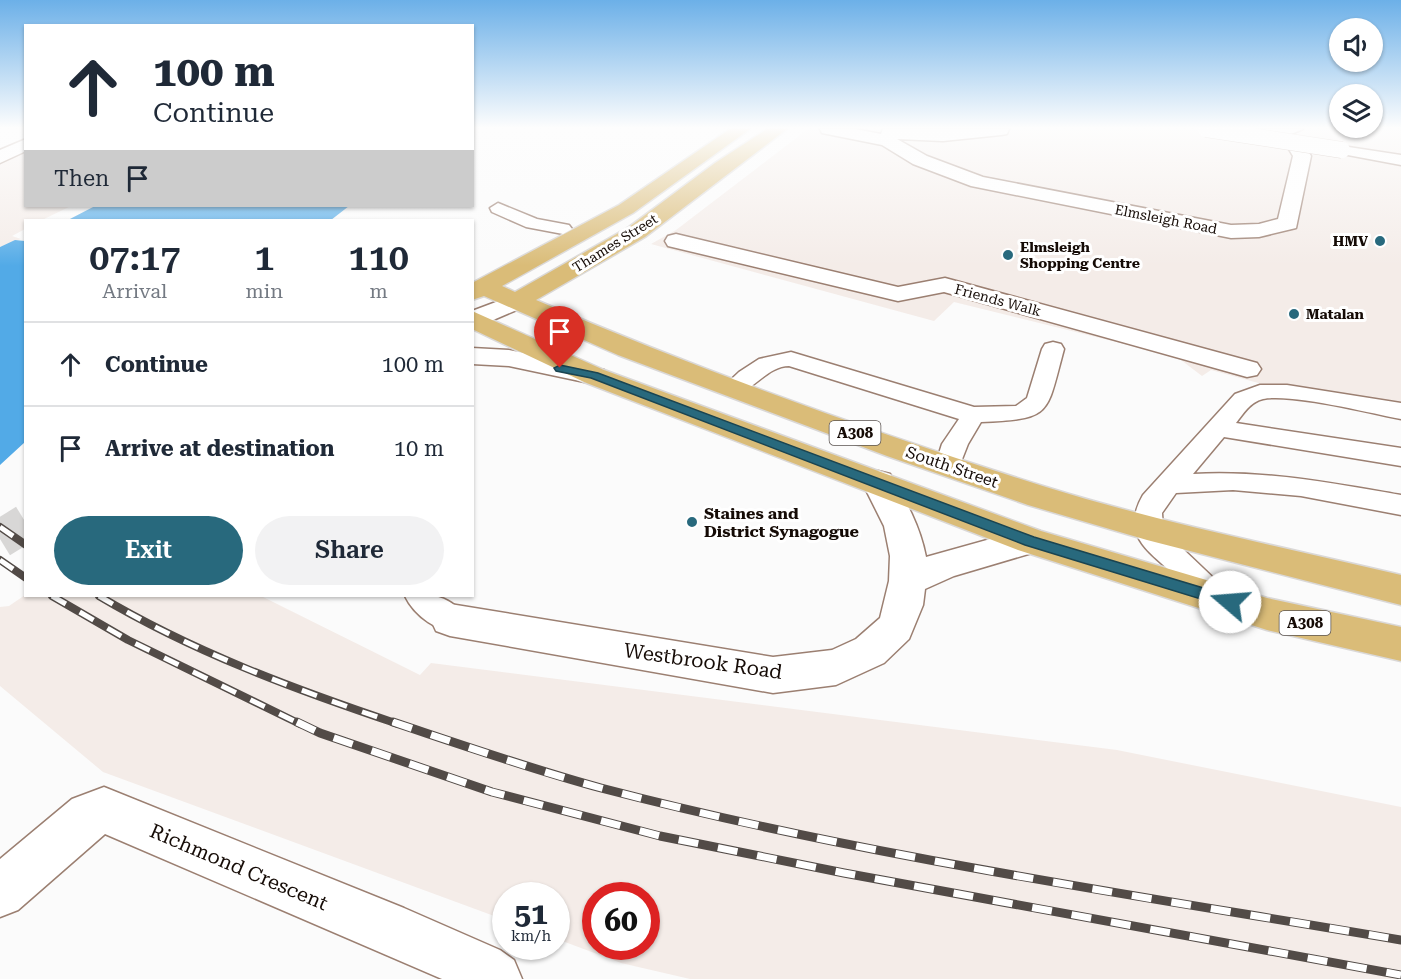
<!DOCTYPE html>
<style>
:root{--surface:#fff;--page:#f2f2f3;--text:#1f2937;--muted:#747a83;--line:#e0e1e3;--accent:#28697d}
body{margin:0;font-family:"Roboto Serif",serif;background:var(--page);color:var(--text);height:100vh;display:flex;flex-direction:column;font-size:22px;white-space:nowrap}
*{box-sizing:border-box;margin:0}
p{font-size:20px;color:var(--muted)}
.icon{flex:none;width:33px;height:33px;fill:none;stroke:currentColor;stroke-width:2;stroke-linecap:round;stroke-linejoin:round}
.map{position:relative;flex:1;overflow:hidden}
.sheet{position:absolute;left:24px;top:219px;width:450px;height:378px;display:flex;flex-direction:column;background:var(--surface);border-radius:0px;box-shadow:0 2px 4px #0004}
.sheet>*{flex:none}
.top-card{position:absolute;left:24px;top:24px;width:450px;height:183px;border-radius:0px;box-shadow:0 2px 4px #0004;background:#fff;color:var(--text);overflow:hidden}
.buttons{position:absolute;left:1329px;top:18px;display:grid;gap:12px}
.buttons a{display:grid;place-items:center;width:54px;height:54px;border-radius:50%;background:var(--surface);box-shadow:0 2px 4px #0004;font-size:30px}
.speed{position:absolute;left:492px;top:882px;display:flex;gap:12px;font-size:30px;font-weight:700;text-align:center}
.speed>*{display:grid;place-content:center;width:78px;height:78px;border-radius:50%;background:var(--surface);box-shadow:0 2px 4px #0004;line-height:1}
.speed small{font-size:15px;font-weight:400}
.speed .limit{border:9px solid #d22;background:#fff;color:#111}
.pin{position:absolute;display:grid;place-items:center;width:51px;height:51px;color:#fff;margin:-62px -26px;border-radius:50% 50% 50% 0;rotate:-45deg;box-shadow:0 0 6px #0007}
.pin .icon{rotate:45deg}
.me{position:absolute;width:66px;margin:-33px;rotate:288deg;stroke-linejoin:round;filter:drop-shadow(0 0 4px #0008)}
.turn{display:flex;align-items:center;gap:21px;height:126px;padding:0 30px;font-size:27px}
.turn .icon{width:78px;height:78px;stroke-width:2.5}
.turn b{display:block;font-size:42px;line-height:51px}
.then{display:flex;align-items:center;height:57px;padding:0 30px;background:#0003;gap:12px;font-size:22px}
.eta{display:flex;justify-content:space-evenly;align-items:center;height:102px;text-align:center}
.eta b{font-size:36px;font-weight:600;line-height:42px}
.action{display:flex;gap:12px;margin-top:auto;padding:12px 30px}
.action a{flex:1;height:69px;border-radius:36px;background:var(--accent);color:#fff;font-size:24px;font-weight:600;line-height:69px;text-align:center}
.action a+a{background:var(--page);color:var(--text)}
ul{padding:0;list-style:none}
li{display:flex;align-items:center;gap:18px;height:84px;padding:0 30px;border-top:2px solid var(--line)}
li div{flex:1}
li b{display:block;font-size:22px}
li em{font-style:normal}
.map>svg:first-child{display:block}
.built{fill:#f4ece8;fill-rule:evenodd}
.water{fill:#52aae7}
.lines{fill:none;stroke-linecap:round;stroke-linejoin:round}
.secondary-tunnel{stroke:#d8d7d6;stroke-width:38;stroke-dasharray:38 20;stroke-linecap:butt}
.lane-casing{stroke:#9b7f71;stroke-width:3}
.street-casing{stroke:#9b7f71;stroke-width:3}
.secondary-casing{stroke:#9b7f71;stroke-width:3}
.primary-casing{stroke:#dad8d7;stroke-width:3}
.lane{fill:#fff;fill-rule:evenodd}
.street{fill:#fff;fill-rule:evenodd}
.secondary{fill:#fff;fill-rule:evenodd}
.primary{fill:#dabc78;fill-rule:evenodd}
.rail-far1-casing{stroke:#524b47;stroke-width:8}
.rail-casing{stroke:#524b47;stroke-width:9}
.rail-far1{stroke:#fff;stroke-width:5;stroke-dasharray:16;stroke-linecap:butt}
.rail{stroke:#fff;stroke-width:7;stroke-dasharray:20;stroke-linecap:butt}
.lane-bridge-casing{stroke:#9b7f71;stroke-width:17;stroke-linecap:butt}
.lane-bridge{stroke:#fff;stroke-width:16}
.route{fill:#28697d;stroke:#1a4451;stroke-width:1.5}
.poi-dot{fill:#28697d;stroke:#fff;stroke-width:2}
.labels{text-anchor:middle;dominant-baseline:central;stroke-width:6;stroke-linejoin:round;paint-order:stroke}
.far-street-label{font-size:14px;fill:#150b06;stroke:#fff}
.far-poi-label{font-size:14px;font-weight:bold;fill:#150b06;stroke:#fff;text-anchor:start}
.shield{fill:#fff;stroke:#5b5451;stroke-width:1.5}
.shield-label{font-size:15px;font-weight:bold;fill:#150b06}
.street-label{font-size:16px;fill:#150b06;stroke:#fff}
.poi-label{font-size:16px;font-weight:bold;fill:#150b06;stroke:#fff;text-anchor:start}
.near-street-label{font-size:20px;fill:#150b06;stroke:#fff}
</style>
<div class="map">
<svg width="1401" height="979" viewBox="0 0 1401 979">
<rect width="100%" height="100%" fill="#fbfbfb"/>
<path class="built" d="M808,129H1401V407L1262,384L1211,370L1202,376L1177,357L954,302L934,321L651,244L676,230Z
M25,150L26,206H71L42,220H26L25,229L12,236L21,239L0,247V163Z
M25,595L261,596L420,675L431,663L1117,750L1401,807V979H690L621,963L557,939L556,896H506L505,920L103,772L0,686V607L9,606ZM596,896H646V946H596Z"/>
<path class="water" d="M95,206H349L331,220H68Z
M15,240L25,241V442L0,465V247Z"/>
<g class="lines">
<path class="secondary-tunnel" d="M0,539L26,523"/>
<defs>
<path id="lane" d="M1256,129H1303L1284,137L1257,134Z
M1342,146L1401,155V165L1337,153L1335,150L1337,147Z
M498,203L537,219L569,225L572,229L563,234L526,227L492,212L490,208Z
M1053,342L1061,344L1064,349C1046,415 1053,419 981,422L968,444L957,472L948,475L939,472L935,466L942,444L959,419L789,366C764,366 750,399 726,393L722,388L739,372L759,359L791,352L974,407L1016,406L1027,398L1042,349L1045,344Z
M1260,385H1287L1401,403V419C1370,413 1290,393 1263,399C1250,402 1243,414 1236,423L1401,448V466L1224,437L1193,474C1264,470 1331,483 1401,495V515L1301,496L1233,490L1176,493L1162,513L1163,530L1223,587L1227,596L1223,605L1212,608L1201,605C1192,595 1185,585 1176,576C1148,551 1120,535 1143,495L1235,394Z
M405,596C430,593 453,595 466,620L461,629C440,636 414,615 405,596Z"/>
<path id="street" d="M820,129H855L881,134L883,129H1009L1007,134L1001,135L943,141L897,139L927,156L983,177L1231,225L1259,224L1278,219L1293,156L1287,146L1255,135L1254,129H1273L1300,138L1311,156L1296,228L1259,237L1231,238L971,186L913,164L882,145L822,133Z
M26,139V151L0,163V150Z
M676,234L898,287L945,278L1257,363L1261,369L1257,375L1247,377L944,292L898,301L668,246L665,241L668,236Z
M878,471L890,474C906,501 920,526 926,557L1030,528L1042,532L1048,541L1042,550L954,576L925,589L923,605L909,639L884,663L836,685L773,693L450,636L436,631L431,620L436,609L450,604L773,657L832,650L856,639L880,618L889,581L890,556L884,526L862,482L866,474Z
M104,787L404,908L500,950L514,960L522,979H442L105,834L18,910L0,917V859L72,799Z"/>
<path id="secondary" d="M517,294L526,296L529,301L526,306L472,329V311Z
M472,348L509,350L604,370L608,376L604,382L594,384L509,366L472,364Z"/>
<path id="primary" d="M730,129H750L633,213L502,286L515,292L629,227L715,163L767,129H787L645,237L536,300C702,371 874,433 1046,487C1162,523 1283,547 1401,575V605L1147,540L1028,505L887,456L618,355L484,296L472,300V283L619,205Z
M472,311L604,370L1041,531L1267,598L1401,627V661L1267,630L1018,550L584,382L472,329Z"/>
</defs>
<use href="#lane" class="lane-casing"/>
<use href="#street" class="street-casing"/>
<use href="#secondary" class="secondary-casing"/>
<use href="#primary" class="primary-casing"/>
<use href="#lane" class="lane"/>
<use href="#street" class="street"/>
<use href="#secondary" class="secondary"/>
<use href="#primary" class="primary"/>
<defs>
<path id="rail-far1" d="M0,527L26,545
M0,560L26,578
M52,596L128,640L300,724
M99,596C193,652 294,689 398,724"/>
<path id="rail" d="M297,722L320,733L492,792L660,836L844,873L1401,975
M393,722C462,745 531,769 601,788C861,856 1136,895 1401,940"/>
</defs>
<use href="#rail-far1" class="rail-far1-casing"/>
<use href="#rail" class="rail-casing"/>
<use href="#rail-far1" class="rail-far1"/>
<use href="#rail" class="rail"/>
<defs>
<path id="lane-bridge" d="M1206,129L1342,150"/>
</defs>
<use href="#lane-bridge" class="lane-bridge-casing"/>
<use href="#lane-bridge" class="lane-bridge"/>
</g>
<linearGradient id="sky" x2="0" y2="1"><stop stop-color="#6cb0e8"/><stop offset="0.48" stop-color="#fdfdfd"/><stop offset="1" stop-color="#fdfdfd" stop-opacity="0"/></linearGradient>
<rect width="1401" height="266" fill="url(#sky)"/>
<path class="route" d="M560,365L598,373L1034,537L1230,596L1238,602L1230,608L1025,545L591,378L556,371L554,368Z"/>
<g class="poi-dot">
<circle cx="1380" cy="241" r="6"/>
<circle cx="1008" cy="255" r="6"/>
<circle cx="1294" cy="314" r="6"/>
<circle cx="692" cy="522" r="6"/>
</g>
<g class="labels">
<g class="far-street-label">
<text transform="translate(1166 219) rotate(11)">Elmsleigh Road</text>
<text transform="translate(615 243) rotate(-32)">Thames Street</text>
<text transform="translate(998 300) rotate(15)">Friends Walk</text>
</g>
<g class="far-poi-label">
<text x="1368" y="241" text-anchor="end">HMV</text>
<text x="1020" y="247">Elmsleigh<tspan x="1020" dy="16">Shopping Centre</tspan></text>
<text x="1306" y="314">Matalan</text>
</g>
<g class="shield">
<rect x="829.5" y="421" width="51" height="24" rx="4.5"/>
<rect x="1279.5" y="611" width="51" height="24" rx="4.5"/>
</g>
<g class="shield-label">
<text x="855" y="433">A308</text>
<text x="1305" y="623">A308</text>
</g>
<g class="street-label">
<text transform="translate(952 467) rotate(19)">South Street</text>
</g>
<g class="poi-label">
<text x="704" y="513">Staines and<tspan x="704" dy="18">District Synagogue</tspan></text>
</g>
<g class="near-street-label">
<text transform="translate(703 661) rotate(8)">Westbrook Road</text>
<text transform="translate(239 867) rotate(23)">Richmond Crescent</text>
</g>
</g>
</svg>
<div class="buttons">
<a><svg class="icon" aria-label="sound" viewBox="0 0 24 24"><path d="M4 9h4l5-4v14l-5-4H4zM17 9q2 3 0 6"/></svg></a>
<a><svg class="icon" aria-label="layers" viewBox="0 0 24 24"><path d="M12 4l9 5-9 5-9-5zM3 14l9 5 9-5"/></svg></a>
</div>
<div class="speed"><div>51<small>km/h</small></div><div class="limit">60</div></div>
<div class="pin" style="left:560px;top:368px;background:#d93025"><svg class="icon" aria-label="arrive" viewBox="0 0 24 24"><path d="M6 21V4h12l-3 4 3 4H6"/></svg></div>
<svg class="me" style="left:1230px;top:602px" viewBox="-20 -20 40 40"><circle r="19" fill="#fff"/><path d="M0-13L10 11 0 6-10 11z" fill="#28697d"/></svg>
<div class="top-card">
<div class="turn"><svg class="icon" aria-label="ahead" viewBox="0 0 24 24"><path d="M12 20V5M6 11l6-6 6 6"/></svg><div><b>100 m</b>Continue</div></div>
<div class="then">Then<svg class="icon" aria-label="arrive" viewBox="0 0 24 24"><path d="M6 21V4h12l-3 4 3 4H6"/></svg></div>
</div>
<section class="sheet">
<div class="eta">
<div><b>07:17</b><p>Arrival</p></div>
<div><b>1</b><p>min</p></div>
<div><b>110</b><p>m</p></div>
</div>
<ul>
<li><svg class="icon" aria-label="ahead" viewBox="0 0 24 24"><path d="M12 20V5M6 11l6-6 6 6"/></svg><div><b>Continue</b></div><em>100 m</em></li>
<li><svg class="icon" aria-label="arrive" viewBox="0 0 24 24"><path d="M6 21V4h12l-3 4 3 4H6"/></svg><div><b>Arrive at destination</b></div><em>10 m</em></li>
</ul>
<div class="action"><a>Exit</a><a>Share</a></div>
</section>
</div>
